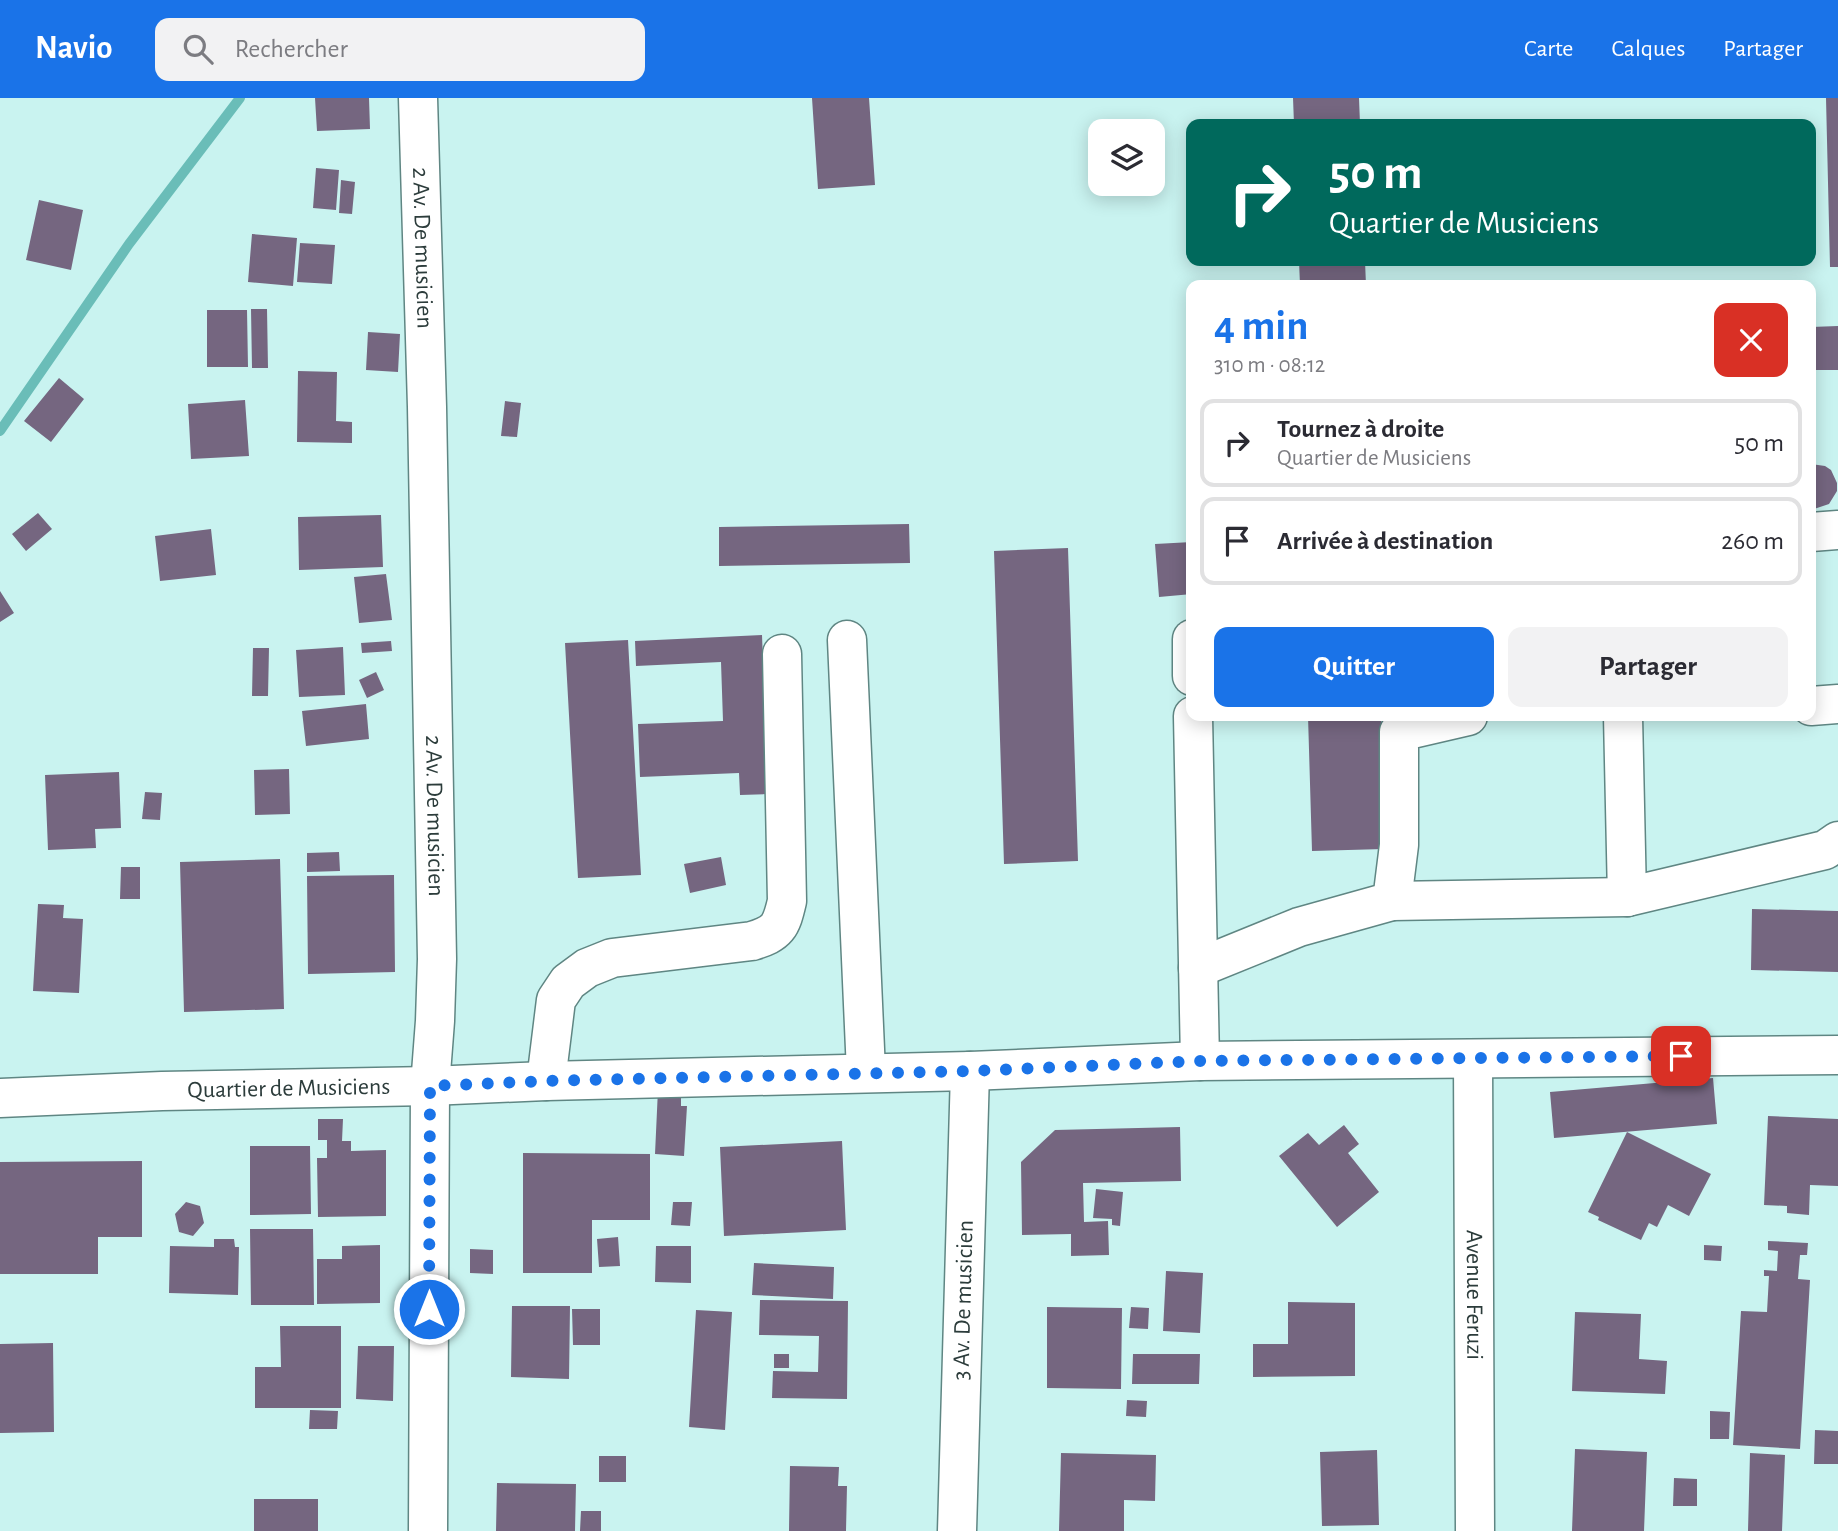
<!DOCTYPE html>
<html lang="fr">
<meta charset="utf-8">
<style>
:root{--surface:#fff;--page:#f2f2f3;--text:#2b2b33;--muted:#7c7c81;--line:#e1e1e2;--accent:#1a73e8}
body{margin:0;font-family:"Alegreya Sans",sans-serif;background:var(--page);color:var(--text);height:100vh;display:flex;flex-direction:column;font-size:26px;white-space:nowrap}
*{box-sizing:border-box;margin:0}
p{font-size:23px;color:var(--muted)}
.icon{flex:none;width:38px;height:38px;fill:none;stroke:currentColor;stroke-width:2;stroke-linecap:round;stroke-linejoin:round}
.map{position:relative;flex:1;overflow:hidden}
.panel{position:absolute;left:1186px;top:182px;width:630px;height:441px;display:flex;flex-direction:column;background:var(--surface);border-radius:14px;box-shadow:0 4px 18px #0003}
.panel>*{flex:none}
.banner{position:absolute;left:1186px;top:21px;width:630px;height:147px;border-radius:14px;box-shadow:0 4px 18px #0003;background:#00695c;color:#fff;overflow:hidden}
.controls{position:absolute;left:1088px;top:21px;display:grid;gap:14px}
.controls a{display:grid;place-items:center;width:77px;height:77px;border-radius:14px;background:var(--surface);box-shadow:0 4px 18px #0003;font-size:35px}
.pin{position:absolute;display:grid;place-items:center;width:60px;height:60px;color:#fff;margin:-30px;border-radius:14px;box-shadow:0 4px 10px #0006}
.me{position:absolute;width:77px;margin:-38px;rotate:0deg;stroke-linejoin:round;filter:drop-shadow(0 0 5px #0008)}
.turn{display:flex;align-items:center;gap:24px;height:147px;padding:0 28px;font-size:32px}
.turn .icon{width:91px;height:91px;stroke-width:2.5}
.turn b{display:block;font-size:49px;line-height:60px}
.round{display:grid;place-items:center;flex:none;width:74px;height:74px;border-radius:14px;background:var(--page)}
.summary{display:flex;align-items:center;justify-content:space-between;height:119px;padding:0 28px}
h1{font-size:42px;font-weight:700;line-height:52px;color:var(--accent)}
.button{display:flex;gap:14px;margin-top:auto;padding:14px 28px}
.button a{flex:1;height:80px;border-radius:14px;background:var(--accent);color:#fff;font-size:28px;font-weight:700;line-height:80px;text-align:center}
.button a+a{background:var(--page);color:var(--text)}
ul{padding:0;list-style:none}
li{display:flex;align-items:center;gap:21px;height:88px;margin:0 14px 10px;padding:0 14px;border:4px solid var(--line);border-radius:14px}
li div{flex:1}
li b{display:block;font-size:26px}
li em{font-style:normal}
header{display:flex;align-items:center;gap:42px;box-sizing:border-box;height:98px;padding:0 35px;background:var(--accent);color:#fff}
header strong{font-size:33px}
nav{display:flex;gap:38px;margin-inline-start:auto;font-size:24px}
.search{width:490px;height:63px;background:var(--page);display:flex;align-items:center;gap:18px;box-sizing:border-box;padding:0 24px;border-radius:14px;color:var(--muted);font-size:26px}
.map>svg:first-child{display:block}
.lines{fill:none;stroke-linecap:round;stroke-linejoin:round}
.stream{stroke:#6abdb8;stroke-width:10}
.building{fill:#756680}
.minor-casing{stroke:#5f8683;stroke-width:41}
.minor{stroke:#fff;stroke-width:38}
.route{stroke:#1a73e8;stroke-width:12;stroke-dasharray:0 21.6}
.labels{text-anchor:middle;dominant-baseline:central;stroke-width:7;stroke-linejoin:round;paint-order:stroke}
.street-label{font-size:24px;fill:#2c3c3b;stroke:#ddfffc}
</style>
<header>
<strong>Navio</strong>
<div class="search"><svg class="icon" aria-label="search" viewBox="0 0 24 24"><circle cx="10" cy="10" r="6"/><path d="M15 15l6 6"/></svg>Rechercher</div>
<nav><a>Carte</a><a>Calques</a><a>Partager</a></nav>
</header>
<div class="map">
<svg width="1838" height="1433" viewBox="0 0 1838 1433">
<rect width="100%" height="100%" fill="#c9f3f0"/>
<g class="lines">
<path class="stream" d="M0,333L129,146L240,0"/>
</g>
<path class="building" d="M315,0H369L370,31L317,33Z
M812,0H869L875,87L818,91Z
M1293,0H1359L1360,26H1294Z
M1826,0H1838V169H1830Z
M316,70L339,72L336,112L313,110Z
M341,82L355,84L352,116L339,115Z
M39,102L83,112L71,172L26,162Z
M252,136L297,140L293,188L248,184Z
M300,145L335,147L332,186L297,184Z
M1299,163H1365L1366,187H1300Z
M251,211H267L268,270H252Z
M207,212H247L248,269H207Z
M1838,228V272H1811V229Z
M368,234L400,236L398,274L366,272Z
M298,273L337,274L336,323L352,324V345L297,344Z
M59,280L84,301L51,344L24,323Z
M245,302L249,358L191,361L188,306Z
M505,303L521,305L517,339L501,338Z
M1811,366L1825,368L1831,372L1837,385V393L1829,406L1814,411H1811Z
M38,415L52,431L26,453L12,436Z
M381,417L383,469L299,472L298,419Z
M909,426L910,465L719,468V429Z
M211,431L216,477L160,483L155,438Z
M1192,444V496L1159,499L1155,446Z
M1068,450L1078,763L1004,766L994,453Z
M386,476L392,522L359,525L354,479Z
M0,493L14,515L0,524Z
M762,537L768,696L740,697L739,675L640,679L638,626L723,623L721,564L636,568L635,543Z
M628,542L641,777L578,780L565,545Z
M391,543L392,553L362,555L361,545Z
M343,549L345,597L299,599L296,552Z
M253,550H269L268,598H252Z
M376,574L384,592L367,600L359,582Z
M366,606L369,641L306,648L302,613Z
M1308,618H1381L1384,751L1312,753Z
M289,671L290,716L255,717L254,672Z
M119,674L121,730L95,731L96,750L48,752L45,677Z
M145,694L162,695L160,722L142,721Z
M339,754L340,773L307,774V755Z
M721,759L726,787L690,795L684,766Z
M280,761L284,911L184,914L180,764Z
M121,769H140V801H120Z
M394,777L395,874L308,876L307,778Z
M38,806L64,807L63,820L83,821L79,895L33,893Z
M1752,811L1838,813V874L1751,872Z
M1713,980L1717,1026L1554,1040L1550,994Z
M658,991L681,992V1008H687L684,1058L655,1056Z
M1768,1018L1838,1021V1088L1810,1087L1809,1117L1787,1115V1108L1764,1107Z
M318,1021H343L342,1043H351V1053L386,1052V1118L318,1119L317,1060H327V1042H318Z
M1344,1027L1359,1046L1348,1055L1379,1094L1337,1129L1279,1058L1308,1035L1319,1047Z
M1180,1029L1181,1083L1083,1085L1084,1124L1108,1123L1109,1157L1071,1158V1136L1022,1137L1021,1064L1055,1032Z
M1627,1034L1711,1076L1689,1118L1668,1107L1657,1129L1649,1125L1641,1142L1598,1122L1599,1119L1588,1114Z
M842,1043L846,1132L724,1138L720,1049Z
M250,1048H310L311,1116L250,1117Z
M523,1055L650,1056V1122H592V1175H523Z
M142,1063V1139H98V1176H0V1064Z
M1096,1091L1123,1094L1120,1128L1112,1127V1121L1093,1120Z
M186,1104L200,1108L204,1125L193,1138L179,1134L175,1116Z
M673,1104H692L690,1128L671,1127Z
M250,1131H313L314,1207H251Z
M618,1139L620,1168L599,1169L597,1141Z
M214,1141H234L235,1149H239L238,1197L169,1195L170,1148L214,1149Z
M1768,1143L1808,1145L1807,1157H1800L1798,1181L1810,1182L1800,1351L1733,1347L1741,1213L1767,1214L1769,1178H1764V1172L1777,1173L1778,1153L1768,1152Z
M380,1147V1205L317,1206V1161H342V1148Z
M1704,1147L1722,1148L1721,1163L1704,1162Z
M656,1148H691V1185L655,1184Z
M470,1151L493,1152V1176L470,1175Z
M754,1165L834,1169L833,1201L752,1197Z
M1166,1173L1203,1175L1200,1235L1163,1233Z
M760,1202L848,1203L847,1301L772,1300L773,1273L818,1274L819,1238L759,1237Z
M1288,1204L1355,1205V1278L1253,1279V1246H1288Z
M512,1208H570L569,1281L511,1279Z
M1047,1209L1122,1210L1121,1291L1047,1290Z
M1131,1209L1149,1210L1148,1231L1129,1230Z
M572,1211H600V1247H573Z
M696,1212L732,1214L725,1332L689,1329Z
M1575,1214L1641,1216L1639,1261L1667,1263L1665,1296L1572,1293Z
M280,1228H341V1310H255V1269H281Z
M53,1245L54,1334L0,1335V1246Z
M358,1248H394L393,1303L356,1301Z
M774,1256H789V1270H774Z
M1133,1256H1200L1199,1286H1132Z
M1127,1302L1147,1303L1146,1319L1126,1318Z
M310,1312L338,1313L337,1331H309Z
M1710,1313L1730,1314L1729,1341H1710Z
M1815,1332L1838,1333V1366H1814Z
M1575,1351L1647,1354L1644,1433H1572Z
M1377,1352L1379,1427L1322,1428L1320,1354Z
M1061,1355L1156,1357L1155,1403L1124,1402V1433H1059Z
M1750,1355L1785,1357L1782,1433H1748Z
M599,1358H626V1384H599Z
M790,1368L839,1369L838,1388H847L846,1433H789Z
M1674,1380L1697,1381V1408H1673Z
M497,1385L576,1386L575,1433H496Z
M254,1401H318V1433H254Z
M581,1413H601V1433H580Z"/>
<g class="lines">
<defs>
<g id="minor">
<path id="s1" d="M418,0L427,309L437,861L435,923L430,988L428,1433"/>
<path d="M1811,434L1838,432"/>
<path d="M1192,541V578"/>
<path d="M847,542L866,974"/>
<path d="M1811,608L1838,606"/>
<path d="M1193,618L1200,963"/>
<path d="M1623,618L1627,799"/>
<path d="M1392,803L1627,799L1825,752L1838,743"/>
<path d="M1198,870L1299,829L1392,803L1399,747V634L1468,618"/>
<path id="s2" d="M1473,961L1475,1433"/>
<path d="M546,983L556,902L568,884L587,870L612,860L752,843C778,835 781,829 787,803L782,556"/>
<path id="s3" d="M0,1000L162,993L430,988L546,983L970,973L1200,963L1838,957"/>
<path id="s4" d="M957,1433L970,973"/>
</g>
</defs>
<use href="#minor" class="minor-casing"/>
<use href="#minor" class="minor"/>
</g>
<g class="lines">
<path class="route" d="M429,1211L430,988L546,983L970,973L1200,963L1681,958"/>
</g>
<g class="labels">
<g class="street-label">
<text stroke="none"><textPath href="#s1" startOffset="150">2 Av. De musicien</textPath></text>
<text stroke="none"><textPath href="#s1" startOffset="718">2 Av. De musicien</textPath></text>
<text stroke="none"><textPath href="#s3" startOffset="289">Quartier de Musiciens</textPath></text>
<text stroke="none"><textPath href="#s2" startOffset="236">Avenue Feruzi</textPath></text>
<text stroke="none"><textPath href="#s4" startOffset="231">3 Av. De musicien</textPath></text>
</g>
</g>
</svg>
<div class="controls">
<a><svg class="icon" aria-label="layers" viewBox="0 0 24 24"><path d="M12 4l9 5-9 5-9-5zM3 14l9 5 9-5"/></svg></a>
</div>
<div class="pin" style="left:1681px;top:958px;background:#d93025"><svg class="icon" aria-label="arrive" viewBox="0 0 24 24"><path d="M6 21V4h12l-3 4 3 4H6"/></svg></div>
<svg class="me" style="left:429px;top:1211px" viewBox="-20 -20 40 40"><circle r="17" fill="#1a73e8" stroke="#fff" stroke-width="3"/><path d="M0-11L8 9 0 5-8 9z" fill="#fff"/></svg>
<div class="banner">
<div class="turn"><svg class="icon" aria-label="right" viewBox="0 0 24 24"><path d="M7 20v-9h11M14 6l5 5-5 5"/></svg><div><b>50 m</b>Quartier de Musiciens</div></div>
</div>
<section class="panel">
<div class="summary"><div><h1>4 min</h1><p>310 m · 08:12</p></div><a class="round" style="background:#d93025;color:#fff"><svg class="icon" aria-label="close" viewBox="0 0 24 24"><path d="M6 6l12 12M18 6L6 18"/></svg></a></div>
<ul>
<li><svg class="icon" aria-label="right" viewBox="0 0 24 24"><path d="M7 20v-9h11M14 6l5 5-5 5"/></svg><div><b>Tournez à droite</b><p>Quartier de Musiciens</p></div><em>50 m</em></li>
<li><svg class="icon" aria-label="arrive" viewBox="0 0 24 24"><path d="M6 21V4h12l-3 4 3 4H6"/></svg><div><b>Arrivée à destination</b></div><em>260 m</em></li>
</ul>
<div class="button"><a>Quitter</a><a>Partager</a></div>
</section>
</div>
